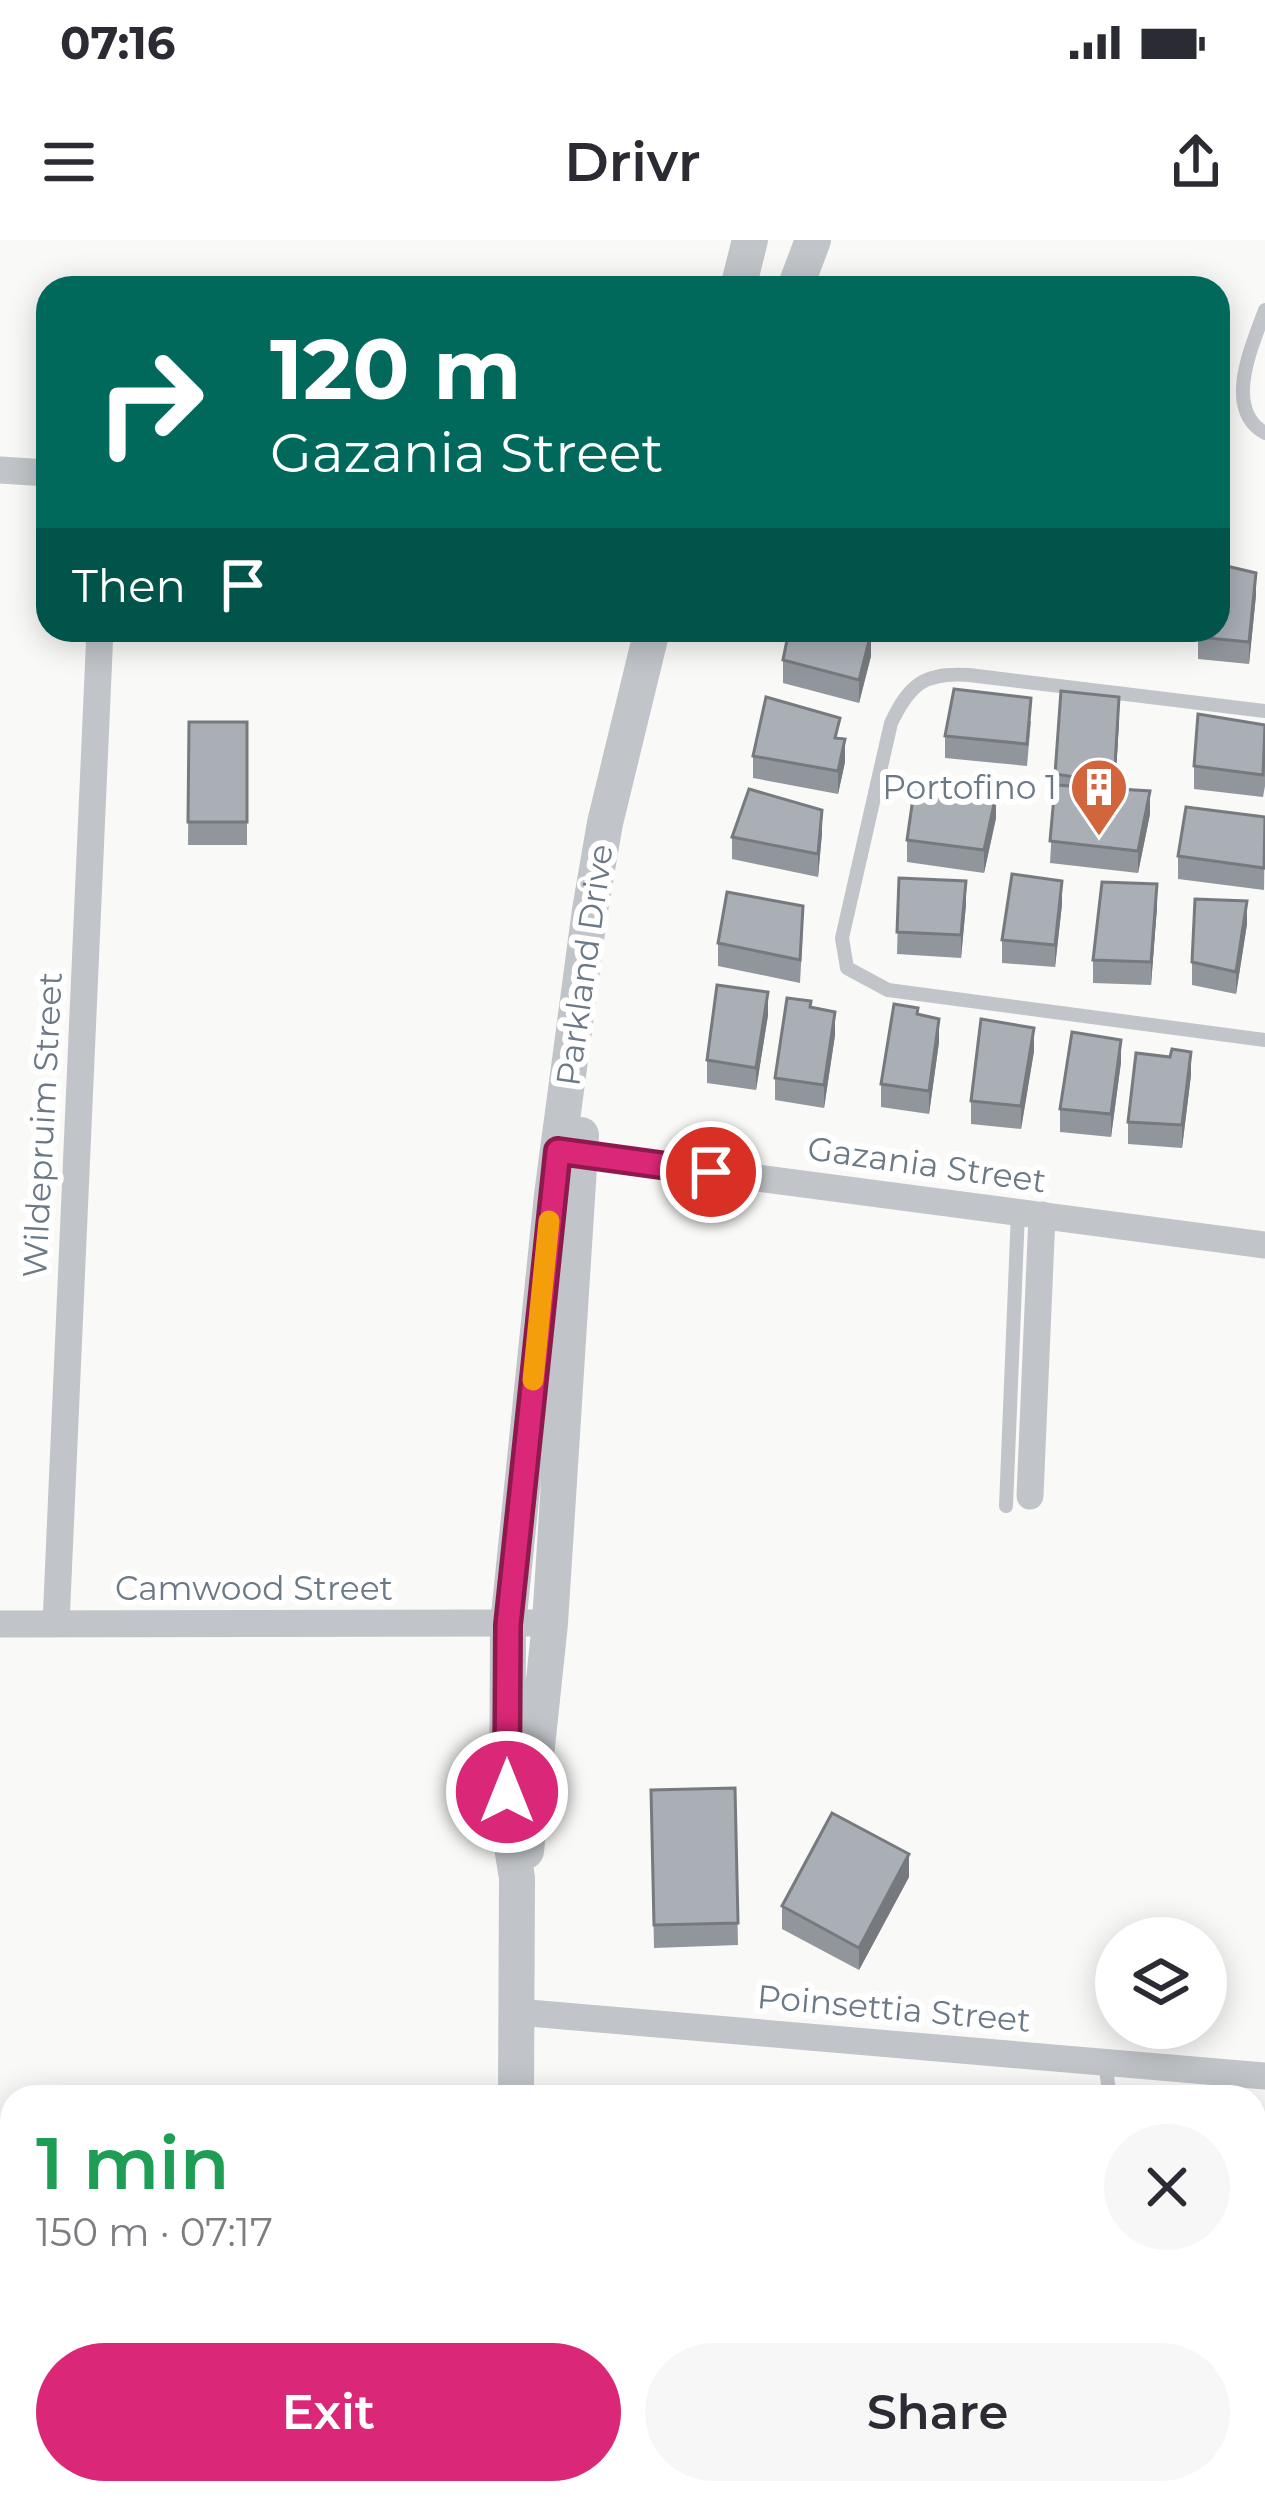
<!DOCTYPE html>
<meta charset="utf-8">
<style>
:root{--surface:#fff;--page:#f7f7f7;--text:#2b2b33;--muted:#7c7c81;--accent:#db2777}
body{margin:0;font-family:Montserrat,sans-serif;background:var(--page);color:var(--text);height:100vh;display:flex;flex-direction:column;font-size:45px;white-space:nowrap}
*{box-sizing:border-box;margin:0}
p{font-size:39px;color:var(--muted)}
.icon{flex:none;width:66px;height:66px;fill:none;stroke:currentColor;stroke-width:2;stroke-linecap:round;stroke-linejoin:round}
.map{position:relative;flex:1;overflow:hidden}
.drawer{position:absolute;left:0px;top:1845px;width:1266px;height:420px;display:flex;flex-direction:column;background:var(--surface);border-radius:36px 36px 0 0;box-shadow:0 6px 30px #0003}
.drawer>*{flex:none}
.top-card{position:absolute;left:36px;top:36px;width:1194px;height:366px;border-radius:36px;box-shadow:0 6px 30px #0003;background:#00695c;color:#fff;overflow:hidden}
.fabs{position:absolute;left:1095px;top:1677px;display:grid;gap:24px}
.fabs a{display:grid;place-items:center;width:132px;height:132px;border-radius:50%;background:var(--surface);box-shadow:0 6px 30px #0003;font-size:60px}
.pin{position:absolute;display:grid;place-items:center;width:102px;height:102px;color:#fff;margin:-51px;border:6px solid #fff;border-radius:50%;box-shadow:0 3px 12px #0007}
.me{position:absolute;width:132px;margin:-66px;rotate:0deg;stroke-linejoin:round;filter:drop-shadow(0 0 9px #0008)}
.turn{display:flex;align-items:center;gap:42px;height:252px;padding:0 36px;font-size:54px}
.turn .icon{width:156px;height:156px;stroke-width:2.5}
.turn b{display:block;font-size:84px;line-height:102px}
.then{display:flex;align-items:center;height:114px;padding:0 36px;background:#0003;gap:24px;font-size:45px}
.round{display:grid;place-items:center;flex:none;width:126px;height:126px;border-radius:63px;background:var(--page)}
.summary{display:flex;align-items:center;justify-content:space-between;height:204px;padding:0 36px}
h1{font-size:72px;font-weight:600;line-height:90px;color:#1e9e55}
.button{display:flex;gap:24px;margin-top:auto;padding:24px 36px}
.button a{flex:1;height:138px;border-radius:72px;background:var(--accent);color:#fff;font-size:48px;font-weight:600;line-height:138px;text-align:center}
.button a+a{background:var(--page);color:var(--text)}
.status{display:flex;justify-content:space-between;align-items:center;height:84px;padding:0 60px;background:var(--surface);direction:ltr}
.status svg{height:33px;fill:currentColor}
header{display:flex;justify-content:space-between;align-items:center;height:156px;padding:0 36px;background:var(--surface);font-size:54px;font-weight:600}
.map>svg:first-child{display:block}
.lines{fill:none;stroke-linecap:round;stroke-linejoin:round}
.service{stroke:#c1c4c8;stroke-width:14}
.minor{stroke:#c1c4c8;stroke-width:27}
.tertiary{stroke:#c1c4c8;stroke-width:36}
.wall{fill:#91969c}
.shaded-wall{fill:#767a7f}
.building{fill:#a9afb5;stroke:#767a7f;stroke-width:3}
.route-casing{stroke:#8e194d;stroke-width:30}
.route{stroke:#db2777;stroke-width:21}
.slow{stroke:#f59e0b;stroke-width:21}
.labels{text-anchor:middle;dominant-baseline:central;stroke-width:12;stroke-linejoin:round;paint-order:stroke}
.poi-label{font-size:33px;fill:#6b7885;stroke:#fff;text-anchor:end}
.street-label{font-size:33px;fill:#6b7885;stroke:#fff}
</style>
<div class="status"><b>07:16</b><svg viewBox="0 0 49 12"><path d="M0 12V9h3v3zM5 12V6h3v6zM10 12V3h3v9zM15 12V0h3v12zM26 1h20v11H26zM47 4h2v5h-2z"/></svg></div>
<header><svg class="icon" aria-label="menu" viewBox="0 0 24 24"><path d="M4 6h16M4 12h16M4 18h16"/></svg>Drivr<svg class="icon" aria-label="share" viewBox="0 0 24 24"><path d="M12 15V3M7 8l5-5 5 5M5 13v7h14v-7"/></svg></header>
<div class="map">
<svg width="1265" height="2265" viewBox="0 0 1265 2265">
<rect width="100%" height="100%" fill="#f9f9f7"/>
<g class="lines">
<path class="service" d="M1265,70C1253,104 1222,169 1265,193
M1265,471L969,435C924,432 910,444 891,483L842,698L847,728L888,750L1265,800
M1006,1266L1018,972
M1105,1823L1110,1857"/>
<path class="minor" d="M0,230L48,233
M561,912L1265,1005
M1030,1256L1042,975
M0,1384L550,1383
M56,1384L100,390
M517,1772L1265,1836"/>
<path class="tertiary" d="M738,48L750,0
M795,48L813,0
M526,1611L550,1383L581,895
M516,1857L517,1638L507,1576L508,1385L552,955L590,670L605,583L652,390
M512,2265V2253"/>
</g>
<path class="wall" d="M1256,355L1249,424L1198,419V390Z
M1021,390H1074L1072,401L1021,398Z
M1111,390H1163L1162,402L1111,398Z
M871,416L859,463L783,443V420Z
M1119,480L1115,549L1150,574L1138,633L1050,623L1055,534Z
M1031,481L1027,526L945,518V496Z
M189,482H247V605H188Z
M1265,485V546L1263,557L1194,549V526Z
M840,499L845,522L838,554L753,538V516Z
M1265,577L1264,650L1178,639V616Z
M996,578L984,633L907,622V600Z
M822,593L818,637L732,619V597Z
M899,638L966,664L961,718L897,714Z
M1062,664L1055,727L1002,723V700Z
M1157,667L1151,745L1093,743V720Z
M1247,684L1236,754L1192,745V722Z
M803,688L800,743L718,726V703Z
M811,767L835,795L824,868L775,860V838Z
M768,775L756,850L707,843V820Z
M918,775L939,802L929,874L881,867V844Z
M1034,811L1021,889L971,884V861Z
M1121,822L1111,897L1060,892V869Z
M1191,835L1182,908L1128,904V882Z
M735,1548L738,1705L654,1708L651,1550Z
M909,1637L859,1730L782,1689V1666Z"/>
<path class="shaded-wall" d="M1256,333V355L1249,424V402Z
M871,393V416L859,463V440Z
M1119,457V480L1114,566V543Z
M845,499V522L838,554V531Z
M1150,551V574L1138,633V611Z
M996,555V578L984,633V610Z
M822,570V593L818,637V614Z
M966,641V664L961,718V695Z
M1062,641V664L1055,727V705Z
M1157,644V667L1151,745V722Z
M1247,661V684L1236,754V732Z
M768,752V775L756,850V828Z
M835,772V795L824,868V845Z
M939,779V802L929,874V851Z
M1034,788V811L1021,889V866Z
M1121,800V822L1111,897V874Z
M1191,812V835L1182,908V885Z
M909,1614V1637L859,1730V1708Z"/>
<path class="building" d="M1218,324L1256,333L1249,402L1198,397V390H1218Z
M789,390H858L871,393L859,440L783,420Z
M954,449L1031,458L1027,504L945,496Z
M1061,451L1119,457L1114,543L1055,534Z
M766,457L840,478L835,498L845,499L838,531L753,516Z
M1198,474L1265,485L1263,535L1194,526Z
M189,482H247V582H188Z
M1055,545L1150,551L1138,611L1050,601Z
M749,549L822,570L818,614L732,597Z
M914,551L996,555L984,610L907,600Z
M1186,567L1265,577L1264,628L1178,616Z
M1012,634L1062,641L1055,705L1002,700Z
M899,638L966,641L961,695L897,692Z
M1102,642L1157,644L1151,722L1093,720Z
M727,652L803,666L800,720L718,703Z
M1195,659L1247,661L1236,732L1192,722Z
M717,745L768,752L756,828L707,820Z
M787,758L811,761L810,767L835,772L824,845L775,838Z
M894,764L918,768L917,774L939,779L929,851L881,844Z
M981,779L1034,788L1021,866L971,861Z
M1072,792L1121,800L1111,874L1060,869Z
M1172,809L1191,812L1182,885L1128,882L1136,813L1170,817Z
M735,1548L738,1683L654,1685L651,1550Z
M832,1573L909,1614L859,1708L782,1666Z"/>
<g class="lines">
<defs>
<path id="route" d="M507,1552L508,1385L558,911L711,932"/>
</defs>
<use href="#route" class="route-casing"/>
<use href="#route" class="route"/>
<path class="slow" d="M533,1140L549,981"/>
</g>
<defs>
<symbol id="building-pin" viewBox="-11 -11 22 30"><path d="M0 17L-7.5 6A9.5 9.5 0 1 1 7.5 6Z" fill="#d3653c" stroke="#fff"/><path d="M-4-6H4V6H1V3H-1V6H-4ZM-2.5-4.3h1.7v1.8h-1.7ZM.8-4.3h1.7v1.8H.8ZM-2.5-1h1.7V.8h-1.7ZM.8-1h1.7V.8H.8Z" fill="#fff"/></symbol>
</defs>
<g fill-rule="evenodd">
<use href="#building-pin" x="1066" y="514" width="66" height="90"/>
</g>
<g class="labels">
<g class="poi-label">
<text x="1057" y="547">Portofino 1</text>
</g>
<g class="street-label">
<text transform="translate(584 725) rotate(-82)">Parkland Drive</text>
<text transform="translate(42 885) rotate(-87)">Wildepruim Street</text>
<text transform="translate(927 924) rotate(8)">Gazania Street</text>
<text x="254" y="1348">Camwood Street</text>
<text transform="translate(894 1768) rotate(5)">Poinsettia Street</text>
</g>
</g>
</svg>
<div class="fabs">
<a><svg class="icon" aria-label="layers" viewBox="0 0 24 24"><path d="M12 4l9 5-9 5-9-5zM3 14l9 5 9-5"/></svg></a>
</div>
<div class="pin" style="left:711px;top:932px;background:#d93025"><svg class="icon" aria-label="arrive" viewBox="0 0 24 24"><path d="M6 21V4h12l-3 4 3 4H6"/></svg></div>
<svg class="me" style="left:507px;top:1552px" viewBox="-20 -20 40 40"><circle r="17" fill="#db2777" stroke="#fff" stroke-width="3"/><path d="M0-11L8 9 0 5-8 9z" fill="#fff"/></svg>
<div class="top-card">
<div class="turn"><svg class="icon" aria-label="right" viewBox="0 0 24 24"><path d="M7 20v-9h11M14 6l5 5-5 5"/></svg><div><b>120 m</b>Gazania Street</div></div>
<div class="then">Then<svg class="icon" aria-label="arrive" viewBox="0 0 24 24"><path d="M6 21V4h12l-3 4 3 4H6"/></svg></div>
</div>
<section class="drawer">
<div class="summary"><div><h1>1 min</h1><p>150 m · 07:17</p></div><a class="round"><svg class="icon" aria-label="close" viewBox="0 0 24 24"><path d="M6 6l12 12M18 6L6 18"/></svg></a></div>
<div class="button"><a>Exit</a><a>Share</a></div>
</section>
</div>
